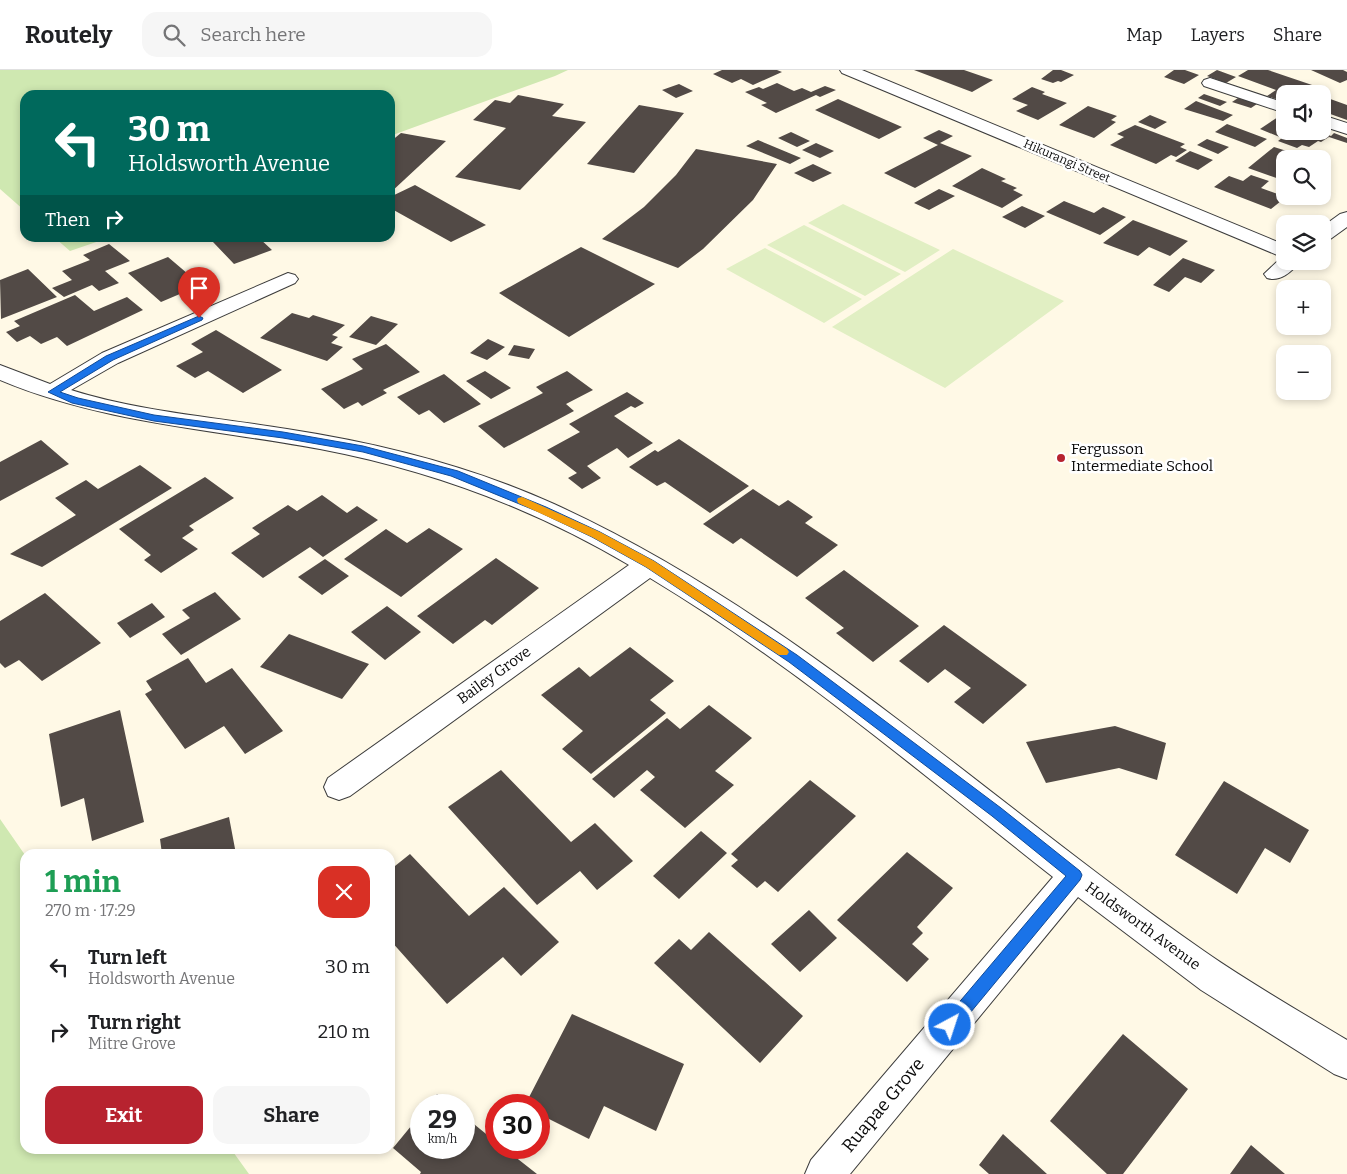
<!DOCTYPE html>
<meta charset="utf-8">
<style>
:root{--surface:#fff;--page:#f6f6f6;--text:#202124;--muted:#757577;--line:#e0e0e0;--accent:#b7232f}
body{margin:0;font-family:Bitter,serif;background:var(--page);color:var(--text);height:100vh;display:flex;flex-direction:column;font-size:19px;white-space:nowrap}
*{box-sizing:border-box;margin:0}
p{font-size:16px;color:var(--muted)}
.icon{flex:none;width:28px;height:28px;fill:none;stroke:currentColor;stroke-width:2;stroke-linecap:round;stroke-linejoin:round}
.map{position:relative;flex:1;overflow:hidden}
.side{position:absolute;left:20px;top:779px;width:375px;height:305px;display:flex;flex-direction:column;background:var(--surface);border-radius:15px;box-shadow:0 2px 8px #0003}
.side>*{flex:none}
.banner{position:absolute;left:20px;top:20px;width:375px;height:152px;border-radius:15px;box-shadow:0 2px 8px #0003;background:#00695c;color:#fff;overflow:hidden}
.controls{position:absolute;left:1276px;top:15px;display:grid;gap:10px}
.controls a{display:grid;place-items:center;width:55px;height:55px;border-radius:10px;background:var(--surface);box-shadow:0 2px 8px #0003;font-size:25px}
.speed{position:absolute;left:410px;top:1024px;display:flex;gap:10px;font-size:25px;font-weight:700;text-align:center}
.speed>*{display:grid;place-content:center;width:65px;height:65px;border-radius:50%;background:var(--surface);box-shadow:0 2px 8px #0003;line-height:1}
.speed small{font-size:12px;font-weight:400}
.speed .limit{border:8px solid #d22;background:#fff;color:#111}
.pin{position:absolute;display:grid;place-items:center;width:42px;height:42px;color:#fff;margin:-51px -21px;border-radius:50% 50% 50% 0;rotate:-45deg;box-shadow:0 0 5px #0007}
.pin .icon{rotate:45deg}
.me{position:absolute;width:55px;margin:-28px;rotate:40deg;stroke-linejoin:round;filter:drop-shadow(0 0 4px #0008)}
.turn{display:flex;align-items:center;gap:18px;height:105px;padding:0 25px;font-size:22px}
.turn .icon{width:65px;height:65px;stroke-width:2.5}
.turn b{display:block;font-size:35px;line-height:42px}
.then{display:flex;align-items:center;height:48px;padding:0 25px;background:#0003;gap:10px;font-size:19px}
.round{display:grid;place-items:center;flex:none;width:52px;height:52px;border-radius:15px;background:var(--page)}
.headline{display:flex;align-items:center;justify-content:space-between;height:85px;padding:0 25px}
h1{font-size:30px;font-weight:700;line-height:38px;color:#1e9e55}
.cta{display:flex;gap:10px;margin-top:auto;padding:10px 25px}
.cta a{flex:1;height:58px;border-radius:15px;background:var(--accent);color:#fff;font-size:20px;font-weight:700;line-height:58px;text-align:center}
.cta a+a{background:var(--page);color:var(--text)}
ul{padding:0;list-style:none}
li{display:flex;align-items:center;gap:15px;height:65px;padding:0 25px}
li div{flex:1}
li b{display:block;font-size:19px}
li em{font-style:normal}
header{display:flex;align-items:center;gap:30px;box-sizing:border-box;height:70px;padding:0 25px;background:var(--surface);border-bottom:1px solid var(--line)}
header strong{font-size:24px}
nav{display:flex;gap:28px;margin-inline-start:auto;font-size:18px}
.search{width:350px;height:45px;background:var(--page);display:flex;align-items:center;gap:12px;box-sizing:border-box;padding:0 18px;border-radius:15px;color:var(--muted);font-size:19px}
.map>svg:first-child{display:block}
.green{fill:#cfe8b1}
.pitch{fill:#e1efc3}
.building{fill:#524a46}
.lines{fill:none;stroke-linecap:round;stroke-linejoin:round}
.minor-casing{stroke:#3c3c3c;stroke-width:2}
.minor{fill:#fff;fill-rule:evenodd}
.route{fill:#1a73e8;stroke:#114b97}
.slow{fill:#f59e0b}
.poi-dot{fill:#b7232f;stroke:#fff;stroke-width:2}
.labels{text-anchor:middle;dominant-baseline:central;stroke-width:5;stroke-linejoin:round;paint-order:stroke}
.far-street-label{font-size:12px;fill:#090909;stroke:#fff}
.poi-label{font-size:15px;fill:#090909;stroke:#fff;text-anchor:start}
.street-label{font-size:15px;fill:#090909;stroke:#fff}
.near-street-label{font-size:18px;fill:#090909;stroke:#fff}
</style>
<header>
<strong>Routely</strong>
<div class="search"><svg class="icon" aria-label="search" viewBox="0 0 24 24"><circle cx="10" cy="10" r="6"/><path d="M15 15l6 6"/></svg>Search here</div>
<nav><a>Map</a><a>Layers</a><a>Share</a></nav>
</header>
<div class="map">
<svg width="1347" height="1104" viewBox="0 0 1347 1104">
<rect width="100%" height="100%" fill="#fff9e6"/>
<path class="green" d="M0,0H568L555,6L390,66V25H25V141L0,119Z
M55,168H108L70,181Z
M0,749L25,785V1079H231L249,1104H0Z"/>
<path class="pitch" d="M843,134L940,180L905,202L808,153Z
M804,155L901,204L865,226L767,175Z
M765,178L862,229L824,253L726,199Z
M953,179L1064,231L945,318L832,257Z"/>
<path class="building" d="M722,0H777L782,2L753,15L741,9L732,13L713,4Z
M914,0H964L993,10L972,22Z
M1053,0H1061L1074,5L1061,12L1058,11L1053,13L1041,9Z
M1174,0H1185L1199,5L1184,14L1164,7Z
M1217,0L1236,7L1226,13L1207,6Z
M1248,0H1268L1315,16L1307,21L1314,24H1285V32L1267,26L1276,20L1238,6Z
M1311,0H1343L1347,2V10L1340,13Z
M777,13L794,21L802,18L811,22L825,16L836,20L820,27L816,25L776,43L761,35L767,33L745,22L759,17L763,19Z
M679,14L693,21L676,28L662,20Z
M1032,17L1045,22L1042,24L1067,33L1038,50L1016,41L1028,35L1012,29Z
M1204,24L1227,32L1220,36L1198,28Z
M518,25L564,34L552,46L586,52L520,120L455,107L506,58L473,50L495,30L510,33Z
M1322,26L1347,35V50L1322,41Z
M1238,28L1257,34L1251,38L1232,32Z
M838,29L902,57L879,69L815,40Z
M1196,31L1217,39L1233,45L1223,51L1184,39Z
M639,35L684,43L634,103L587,94Z
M1088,36L1117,46L1111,50L1116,52L1094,68L1059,55Z
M1150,45L1167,52L1155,59L1138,52Z
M1278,47L1285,49V61H1318L1331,66L1334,63L1347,68V73L1329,67L1321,72L1318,71L1309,77L1302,75L1297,78L1278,71L1282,68L1260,59Z
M1227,54L1267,69L1255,77L1215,62Z
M1135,55L1185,74L1180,77L1187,80L1176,87L1171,85L1156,94L1110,75L1124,67L1117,64Z
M939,60L953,66L940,73L972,86L915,118L884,103L938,75L923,68Z
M791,62L810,71L797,77L778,68Z
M401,63L446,71L390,123V72Z
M1207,69L1229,77L1218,84L1197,75Z
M758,70L801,88L790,94L746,76Z
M816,73L834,81L820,88L802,80Z
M1274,77L1309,88V89H1285V111L1248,98Z
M696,79L777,94L753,130L703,179L678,198L602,169L644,137L676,105Z
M1190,81L1213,90L1198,100L1175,91Z
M813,94L832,103L813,112L794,103Z
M982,98L1006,109L1001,111L1017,118L1013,120L1023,125L1002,138L952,116Z
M1251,105L1269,111L1261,118L1286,127L1271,139L1214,117L1229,106L1243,111Z
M415,115L486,155L451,172L390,138V127Z
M939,119L955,126L929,140L914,133Z
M1064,131L1094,143L1103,137L1126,147L1100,165L1046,142Z
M1022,136L1045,146L1025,158L1002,147Z
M1133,150L1188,171L1170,186L1149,177L1138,186L1103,173Z
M195,168H259L272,180L234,194L213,172Z
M109,174L130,191L105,201L119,213L99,221L92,215L64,227L52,218L72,210L62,201L90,190L83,185Z
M581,177L655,214L569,267L499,223Z
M168,187L201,215L161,232L128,203Z
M1183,188L1215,200L1201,213L1185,207L1169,222L1153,215Z
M28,199L57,227L1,249L0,210Z
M75,225L94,241L127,227L143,240L67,276L57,267L41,274L30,266L17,272L6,262L20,256L14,251Z
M292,243L309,248L313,245L345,255L332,265L338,267L331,273L343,277L327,291L260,268Z
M371,246L398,254L376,275L349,267Z
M216,260L282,300L243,323L208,301L195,308L176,296L203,282L191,274Z
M488,269L505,277L487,290L470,283Z
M386,274L420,302L383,320L387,323L362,336L358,332L344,339L321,319L363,299L352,289Z
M514,275L535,279L529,289L508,285Z
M485,301L511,318L491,329L466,311Z
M567,301L593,320L566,334L574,341L504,378L478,356L543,323L536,317Z
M444,304L481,334L444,353L429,340L419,345L397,327Z
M627,322L644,333L635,338L631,336L614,346L653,373L628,388L617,378L587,396L601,408L582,419L568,408L577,403L547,380L580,362L569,354Z
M679,369L749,416L710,443L665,412L657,416L629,397L655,380L658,382Z
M41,370L69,394L0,431V392Z
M140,395L172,418L42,497L10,484L76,445L55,428L86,410L98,419Z
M205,407L234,428L189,456L194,460L182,468L198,479L161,503L144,490L151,485L119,459Z
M753,419L779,436L788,430L813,447L805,453L838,475L797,507L741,468L733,474L703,454Z
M322,425L347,443L357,436L378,450L323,487L310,477L263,508L231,483L260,464L252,458L288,435L297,441Z
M429,458L463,479L401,527L344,489L386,459L407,473Z
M496,488L539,518L492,555L485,550L453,574L417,546Z
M325,489L349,506L322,525L298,507Z
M844,500L919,556L873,592L836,563L844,558L805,528Z
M215,522L241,549L181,585L162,564L190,548L182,540Z
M45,523L101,573L42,611L19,590L5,598L0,593V551Z
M152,533L165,547L130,568L117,553Z
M387,536L421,562L385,590L351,562Z
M944,555L1027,615L983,654L954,632L971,618L945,599L928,613L899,591Z
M289,564L369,594L342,629L260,597Z
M630,577L674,611L650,630L666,643L591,704L562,679L583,661L541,625L579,597L590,607Z
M188,588L206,613L232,598L283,661L245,684L224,656L185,679L145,624L152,620L146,611Z
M709,635L752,668L715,701L734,715L685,758L640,720L655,707L647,700L614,728L592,709L667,648L680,659Z
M120,640L144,752L92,771L84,728L61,737L49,664Z
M1115,656L1166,673L1157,710L1119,698L1046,713L1026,672Z
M501,700L571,772L595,753L633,791L597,820L580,801L537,835L448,737Z
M810,710L856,746L778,822L765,811L757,818L731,796L738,790L731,784Z
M1224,711L1309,760L1290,793L1265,778L1237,824L1175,785Z
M229,747L236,784H162L160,769Z
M701,761L727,783L679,829L653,806Z
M907,782L953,818L917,857L923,863L912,874L929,889L907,912L837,850Z
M410,784L469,846L504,817L559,872L521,906L503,887L447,934L390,870V800Z
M809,840L837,868L800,902L771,874Z
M709,862L803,946L760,993L654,893L679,869L691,880Z
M572,944L684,994L656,1061L604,1036L589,1069L539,1044V1035H525Z
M1123,964L1188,1019L1123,1104H1107L1050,1051Z
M437,1024L450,1035H429Z
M421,1044V1078H464V1046L496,1072V1078H504L537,1104H420L421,1102L393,1078Z
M1003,1064L1047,1104H989L979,1095Z
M1251,1075L1285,1104H1230Z"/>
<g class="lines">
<defs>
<path id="minor" d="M840,0H862L1285,175V191H1300C1292,202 1280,212 1267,208L1264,204L1282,187L842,3Z
M1210,8L1285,33V43L1204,16L1202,13L1204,10Z
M1322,45L1347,53V64L1322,56Z
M1347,142V157L1329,170L1322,172V157L1340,144Z
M288,203L295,205L298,209L295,213L118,293L71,320C141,342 215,347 287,359C379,373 470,396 554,434C794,543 989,732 1204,881C1250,913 1299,941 1347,970V1009L1334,1004L1201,920L1078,827L850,1104H805L811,1090L1053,807C922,704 793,594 650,508L350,726L339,730L328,726L324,717L328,708L629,495C533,438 430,400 320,379C212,359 102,353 0,310V295L50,314L102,283Z"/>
</defs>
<use href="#minor" class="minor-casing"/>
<use href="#minor" class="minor"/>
</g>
<path class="route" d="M199,246L203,248L202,250L113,290L60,322L78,328L154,345L283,362L363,376L458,401L546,437L600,462L654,491L797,585L1001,738L1080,801L1082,805L1080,810L956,960L950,962L945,960L943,955L945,949L1066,806L992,746L789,592L646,497L592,467L539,442L451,406L363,382L283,368L154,351L72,333L48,322L106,286Z"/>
<path class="slow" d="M522,427L600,462L654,491L787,579L789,582L787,585H779L646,497L592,467L518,433L517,430L518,428Z"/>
<circle class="poi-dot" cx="1061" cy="388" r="5"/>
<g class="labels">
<g class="far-street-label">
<text transform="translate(1067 91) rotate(23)">Hikurangi Street</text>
</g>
<g class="poi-label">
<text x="1071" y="379">Fergusson<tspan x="1071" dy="17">Intermediate School</tspan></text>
</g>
<g class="street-label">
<text transform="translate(494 605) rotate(-36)">Bailey Grove</text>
<text transform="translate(1143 856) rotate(36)">Holdsworth Avenue</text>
</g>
<g class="near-street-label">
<text transform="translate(883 1035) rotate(-50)">Ruapae Grove</text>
</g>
</g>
</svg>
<div class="controls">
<a><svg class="icon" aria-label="sound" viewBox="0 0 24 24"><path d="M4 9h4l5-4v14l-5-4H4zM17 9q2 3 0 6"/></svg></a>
<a><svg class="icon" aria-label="search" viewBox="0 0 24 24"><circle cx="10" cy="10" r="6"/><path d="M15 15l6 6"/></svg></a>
<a><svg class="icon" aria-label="layers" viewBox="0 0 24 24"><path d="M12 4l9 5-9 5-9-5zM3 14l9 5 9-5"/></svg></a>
<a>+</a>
<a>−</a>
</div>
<div class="speed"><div>29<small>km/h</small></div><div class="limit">30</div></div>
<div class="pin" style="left:199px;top:248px;background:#d93025"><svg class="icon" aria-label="arrive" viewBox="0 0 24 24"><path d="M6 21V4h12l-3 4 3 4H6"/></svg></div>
<svg class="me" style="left:950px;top:955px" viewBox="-20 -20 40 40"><circle r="17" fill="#1a73e8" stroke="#fff" stroke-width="3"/><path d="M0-11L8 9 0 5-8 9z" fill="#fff"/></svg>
<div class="banner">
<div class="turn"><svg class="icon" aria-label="left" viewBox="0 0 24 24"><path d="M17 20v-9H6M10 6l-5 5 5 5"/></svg><div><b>30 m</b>Holdsworth Avenue</div></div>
<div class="then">Then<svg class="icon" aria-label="right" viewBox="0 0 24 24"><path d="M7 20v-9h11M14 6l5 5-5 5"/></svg></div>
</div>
<section class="side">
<div class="headline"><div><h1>1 min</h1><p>270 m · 17:29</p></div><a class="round" style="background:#d93025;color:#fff"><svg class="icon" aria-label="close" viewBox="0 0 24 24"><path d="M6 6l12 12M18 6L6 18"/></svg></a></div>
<ul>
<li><svg class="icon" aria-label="left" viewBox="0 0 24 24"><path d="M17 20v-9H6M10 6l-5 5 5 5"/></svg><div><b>Turn left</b><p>Holdsworth Avenue</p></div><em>30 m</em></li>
<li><svg class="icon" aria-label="right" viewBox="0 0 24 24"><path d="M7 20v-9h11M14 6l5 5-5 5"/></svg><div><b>Turn right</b><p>Mitre Grove</p></div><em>210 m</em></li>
</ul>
<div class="cta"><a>Exit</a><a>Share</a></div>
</section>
</div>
